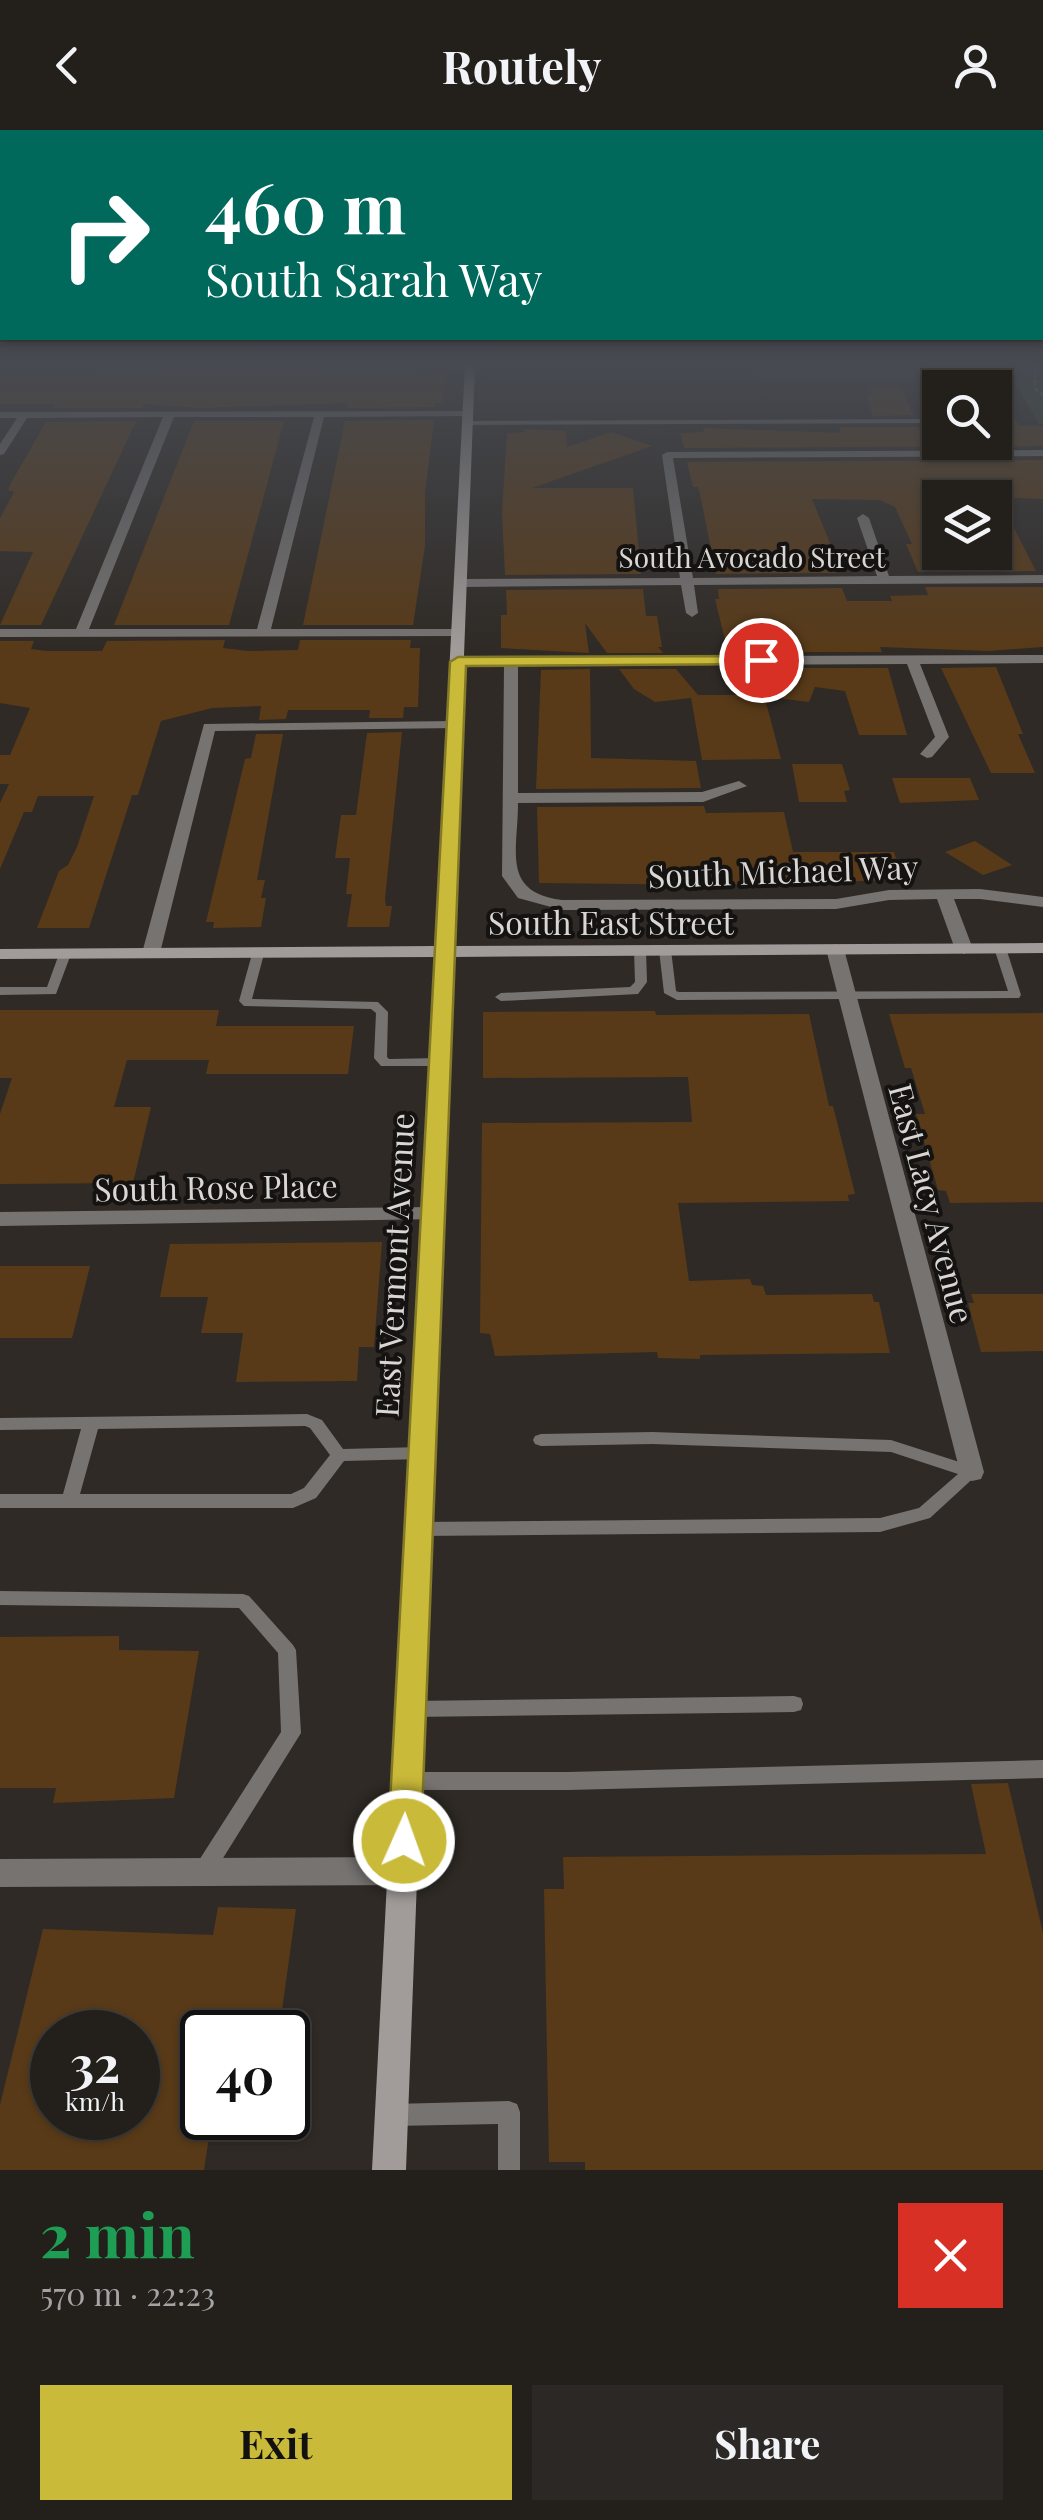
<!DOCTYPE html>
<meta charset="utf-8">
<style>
:root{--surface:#23201c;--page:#2b2825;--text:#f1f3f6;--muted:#a3a3a3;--line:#403e3b;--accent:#caba3a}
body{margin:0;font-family:"Playfair Display",serif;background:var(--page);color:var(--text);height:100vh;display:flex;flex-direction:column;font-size:38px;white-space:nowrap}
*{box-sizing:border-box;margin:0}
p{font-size:32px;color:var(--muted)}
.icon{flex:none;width:55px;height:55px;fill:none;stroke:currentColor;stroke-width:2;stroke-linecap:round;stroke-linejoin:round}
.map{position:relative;height:2040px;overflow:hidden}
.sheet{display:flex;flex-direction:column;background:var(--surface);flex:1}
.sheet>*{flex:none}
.top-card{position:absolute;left:0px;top:0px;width:1045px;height:210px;box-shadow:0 2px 8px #0004,0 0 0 2px var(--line);background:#00695c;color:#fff;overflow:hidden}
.tools{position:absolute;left:922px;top:240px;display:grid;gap:20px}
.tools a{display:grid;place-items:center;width:90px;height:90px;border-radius:0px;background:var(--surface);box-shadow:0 2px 8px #0004,0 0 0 2px var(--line);font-size:50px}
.speed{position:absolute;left:30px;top:1880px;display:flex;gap:20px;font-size:50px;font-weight:700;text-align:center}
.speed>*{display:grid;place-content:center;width:130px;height:130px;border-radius:50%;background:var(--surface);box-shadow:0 2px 8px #0004,0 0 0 2px var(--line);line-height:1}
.speed small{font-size:25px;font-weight:400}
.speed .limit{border:5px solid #111;border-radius:15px;background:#fff;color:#111}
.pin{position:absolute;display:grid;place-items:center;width:85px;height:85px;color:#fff;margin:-42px;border:5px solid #fff;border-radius:50%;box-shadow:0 2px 10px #0007}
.me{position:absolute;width:110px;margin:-55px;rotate:2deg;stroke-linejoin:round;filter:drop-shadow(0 0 8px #0008)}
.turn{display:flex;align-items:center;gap:35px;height:210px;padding:0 40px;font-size:45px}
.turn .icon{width:130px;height:130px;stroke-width:2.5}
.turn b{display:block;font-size:70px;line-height:85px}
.round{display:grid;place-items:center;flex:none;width:105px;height:105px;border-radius:0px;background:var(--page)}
.headline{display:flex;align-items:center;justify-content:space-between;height:170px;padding:0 40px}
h1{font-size:60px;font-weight:700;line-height:75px;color:#1e9e55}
.action{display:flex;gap:20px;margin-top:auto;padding:20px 40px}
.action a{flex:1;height:115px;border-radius:0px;background:var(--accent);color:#111;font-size:40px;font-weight:700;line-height:115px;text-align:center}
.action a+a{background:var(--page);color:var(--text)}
header{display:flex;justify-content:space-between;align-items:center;height:130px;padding:0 40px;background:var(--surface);font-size:45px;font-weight:700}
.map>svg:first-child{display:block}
.education{fill:#3d2d39}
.green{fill:#364b34}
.building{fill:#583a18;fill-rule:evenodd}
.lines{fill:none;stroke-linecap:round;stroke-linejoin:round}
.path{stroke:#827e7a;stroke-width:2.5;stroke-dasharray:5 2.5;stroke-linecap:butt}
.lane{fill:#767371;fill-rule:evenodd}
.street{fill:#767371;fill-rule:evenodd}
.secondary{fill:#a19c99;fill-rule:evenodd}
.route{fill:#caba3a;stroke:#837926;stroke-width:2.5}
.labels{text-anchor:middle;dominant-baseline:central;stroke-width:8;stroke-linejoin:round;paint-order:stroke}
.far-street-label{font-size:28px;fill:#d9d6d3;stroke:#151311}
.street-label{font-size:32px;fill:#d9d6d3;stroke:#151311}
</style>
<header><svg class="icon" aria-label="back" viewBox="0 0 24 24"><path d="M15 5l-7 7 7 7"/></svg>Routely<svg class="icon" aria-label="person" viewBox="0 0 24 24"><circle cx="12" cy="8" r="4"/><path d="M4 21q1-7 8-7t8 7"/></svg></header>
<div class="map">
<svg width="1043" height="2040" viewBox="0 0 1043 2040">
<rect width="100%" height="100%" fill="#2f2a25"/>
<path class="education" d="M484,235H753L759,252H484Z"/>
<path class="green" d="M753,235H1043V294H1039L1014,251L759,252Z"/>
<path class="building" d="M212,242L419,243L445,245L443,273H435V277L347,278L348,273L199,278L144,274L142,278H54L56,274H0V244Z
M995,254L1019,296H1043V316L684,318L680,303L703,302L704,298L841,303L839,297H918L919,301H930L937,312H1003L995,299Z
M868,256H900L913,285L873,286L866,265H872Z
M434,290L425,362V416L413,495H303L345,291Z
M136,291L41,495H0L33,422L0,421V388L14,362L8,360L12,351L46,292Z
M194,291H284L229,495H114Z
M524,299L566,301L567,317L611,302L652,316L532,358H633L641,444L505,445L502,383L507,303L525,302Z
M1043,330V369L998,367L1036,441L918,442L906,414H912L895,377L880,370L812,369L837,430H832L837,443L716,444L700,364L698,357H693L687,332ZM940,368H995V421L999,429H949L946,422H940Z
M925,457H1043V517L989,521L880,517L882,522H787L789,518H727L715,469H719L718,459L842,458L847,471H892L890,466L928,465Z
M643,459L646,486H657L662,517H658L663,523H607L585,493L589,523L501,518V485H507L506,460Z
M225,510L223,518L248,521L298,520L300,510H411L410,518H420L418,577H404L403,588H369L370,580H288L286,589L259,590L261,576L212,578L161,591L138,665H132L89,798H37L59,741L68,735L77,717L94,666H38L32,682H24L0,739V673L9,654H0V625H10L30,578L0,573V511H34L31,519L46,521H102L107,511Z
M996,537L1023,604H1018L1035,643H991L941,538Z
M781,538H888L907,605H859L845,561L815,557L809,572L768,567Z
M590,539L591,628L696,631L701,658L536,659L541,540Z
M619,539H676L698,565H764L781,629L702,630L691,568L655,572L634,559Z
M402,602L385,769L386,776H392L389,797H347L352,764H346L350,728H335L341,685H356L367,603Z
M256,604H283L257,750H265L261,768H266L261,797L213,798L214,792H206L245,629L251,628Z
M792,634H842L850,660L844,661L847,672H799Z
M892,648H970L979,670L900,673Z
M704,676L706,683L784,682L793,722H894L903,750L717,755L539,753L537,677Z
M975,711L1012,735L983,745L945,722Z
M0,880H219L216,896H354L348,944H206L209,930H127L114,977H151L133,1053L0,1054V984L12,948H0Z
M655,881L656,885L809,884L829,976H833L855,1064L848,1065L849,1071L678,1073L689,1151L750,1149L752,1155L763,1156L766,1165L872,1164L874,1172H879L890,1223L700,1225V1229L658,1228L657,1222L495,1226L490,1204L480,1203L482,993L692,992L688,947L483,948V882Z
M1043,883V1072L950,1073L946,1061L938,1060L916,984H925L911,938H905L889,884Z
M382,1112L374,1217H359L357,1251L236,1252L243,1203H201L208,1167H160L170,1114Z
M0,1136H90L72,1208H0Z
M971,1164H1043V1221L981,1222L968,1173H974Z
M119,1506V1520L199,1521L174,1668L53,1673L56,1658H0V1507Z
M1008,1653L1043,1803V2040H585V2032H549L544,1759H564L563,1727L986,1724L971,1654Z
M218,1777L296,1779L279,1902H202V1988H212L204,2040H0V1975L43,1799L213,1805ZM52,1902H138V1988H52Z"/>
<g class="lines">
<path class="path" d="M1035,235V259L1043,265"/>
<path class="lane" d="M935,289H938V293L468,295L464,293L468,291Z
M1000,814L1006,818L1021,865L1019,868L677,870L664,863L659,820L665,816L671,820L676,861L679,862L1008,861L994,818Z
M640,816L646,820L647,852L638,864L501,871L495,867L501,863L630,857L635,852L634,820Z
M65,820L71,824L56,864L0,865V857H47L59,824Z
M258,820L264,824L252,869L378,872L388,882L387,927L389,929L440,928L446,932L440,936H381L374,928L376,883L371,879L244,876L239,871L252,824Z
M307,1284L322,1290L343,1319L422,1317L428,1319L430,1323L428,1327L422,1329L344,1331L316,1368L293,1378H0V1364H63L81,1299L0,1300V1288ZM305,1296L310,1298L330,1325L304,1358L291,1364H80L98,1299Z
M652,1302L891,1310L978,1338L980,1342L930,1388L880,1402L418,1406L412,1404L409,1399L412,1394L418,1392L880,1388L919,1378L958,1344L891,1322L652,1314L541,1316L535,1314L533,1310L535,1306L541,1304Z
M0,1461L243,1464L249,1466L293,1515L296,1520L301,1603L210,1749L203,1751L196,1749L193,1742L196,1735L281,1602L278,1523L239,1478L0,1475Z
M794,1566L801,1568L803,1574L801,1580L794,1582L410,1587L403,1585L401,1579L403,1573L410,1571Z
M1043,1630V1648L568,1660H407L400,1657L397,1651L400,1645L407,1642H568Z
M509,1971L517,1974L520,1982V2040H498V1994L393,1996L385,1993L382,1985L385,1977L393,1974Z"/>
<path class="street" d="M473,281L469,286L324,287L271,499H458L463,500V506L0,507V499H76L163,287L27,288L4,324L0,325V314L17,288H0V282ZM174,287H314L257,499H89Z
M1043,320V326L673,328L693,448L877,446L857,388L863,384L869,388L889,446L1043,445V453L694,455L698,483L692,487L686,483L681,455L462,457L456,453L462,449L680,448L662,325L667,322Z
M1043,525V533L920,534L949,607L932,627L927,628L920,624L935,607L907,534L518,536V663L702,662L739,651L747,656L703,672L518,673C518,721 501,762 562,770L836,769L889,760L980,759L1043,767V777L980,769H954L973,819L964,824L955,819L937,769L889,770L836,779L562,780L518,768L502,746L504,536H458L451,532L458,528L511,527Z
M453,591L458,592V598L215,601L160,823L157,827H145L142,823L204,594Z
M835,814L844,819L984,1342L981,1349L972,1351L963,1349L960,1342L826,819Z
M432,1077L439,1079L442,1084L439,1089L0,1096V1082Z
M403,1727L413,1731L418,1741L413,1751L403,1755L0,1757V1729Z"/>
<path class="secondary" d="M465,235H475L453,816L1043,813V823L452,827L406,2040H372L435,827L0,829V819L435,816Z"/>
</g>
<linearGradient id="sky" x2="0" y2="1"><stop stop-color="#1a1714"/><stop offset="0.45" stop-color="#474a51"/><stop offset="1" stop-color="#474a51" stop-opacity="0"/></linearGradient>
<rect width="1043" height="520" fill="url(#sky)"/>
<path class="route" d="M761,526L769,530L766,534L466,536L421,1711L416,1722L404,1726L393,1722L388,1711L450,532L458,527Z"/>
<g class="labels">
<g class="far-street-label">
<text x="752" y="426">South Avocado Street</text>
</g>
<g class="street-label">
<text transform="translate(783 740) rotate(-2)">South Michael Way</text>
<text x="611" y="791">South East Street</text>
<text transform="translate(216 1056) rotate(-1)">South Rose Place</text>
<text transform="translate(933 1073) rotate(75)">East Lacy Avenue</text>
<text transform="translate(393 1135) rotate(-87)">East Vermont Avenue</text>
</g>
</g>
</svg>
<div class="tools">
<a><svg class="icon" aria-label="search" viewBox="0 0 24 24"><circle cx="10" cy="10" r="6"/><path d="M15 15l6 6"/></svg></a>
<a><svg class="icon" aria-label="layers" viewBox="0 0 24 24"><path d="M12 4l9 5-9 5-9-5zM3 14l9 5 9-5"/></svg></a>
</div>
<div class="speed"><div>32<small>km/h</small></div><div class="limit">40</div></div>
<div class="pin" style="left:761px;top:530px;background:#d93025"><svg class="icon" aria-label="arrive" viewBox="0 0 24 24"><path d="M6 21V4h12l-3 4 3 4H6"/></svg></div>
<svg class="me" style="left:404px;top:1711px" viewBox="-20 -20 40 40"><circle r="17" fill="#caba3a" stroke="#fff" stroke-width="3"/><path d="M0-11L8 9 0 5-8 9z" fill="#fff"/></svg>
<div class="top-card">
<div class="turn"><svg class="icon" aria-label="right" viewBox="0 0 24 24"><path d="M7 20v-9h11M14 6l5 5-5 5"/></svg><div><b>460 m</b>South Sarah Way</div></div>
</div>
</div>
<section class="sheet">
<div class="headline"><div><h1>2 min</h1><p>570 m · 22:23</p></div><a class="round" style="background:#d93025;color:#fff"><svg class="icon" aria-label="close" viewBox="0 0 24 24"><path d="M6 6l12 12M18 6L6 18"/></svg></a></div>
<div class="action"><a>Exit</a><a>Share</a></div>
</section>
